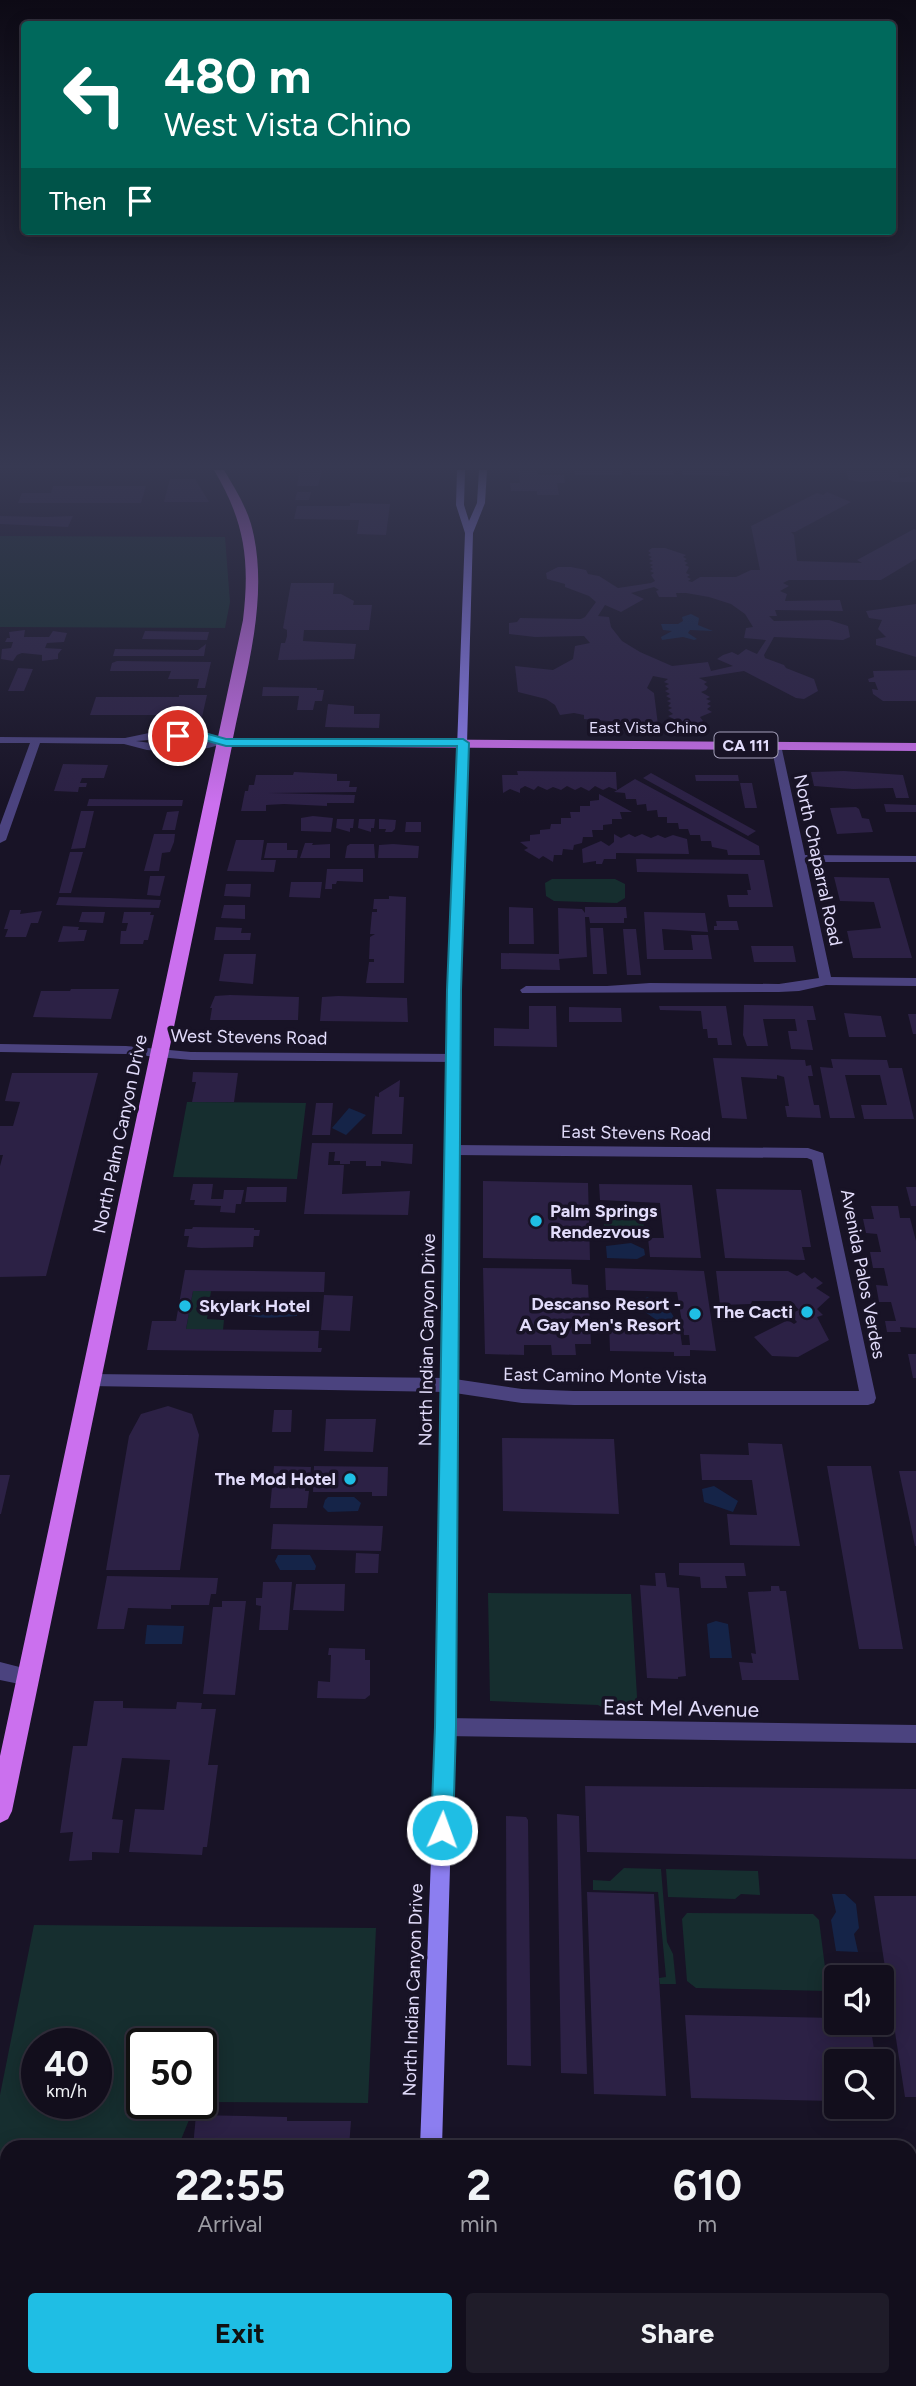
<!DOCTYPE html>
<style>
:root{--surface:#120e1c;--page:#1f1c29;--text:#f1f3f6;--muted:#9c9ca3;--line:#312e3b;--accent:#1fbee4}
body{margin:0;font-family:Figtree,sans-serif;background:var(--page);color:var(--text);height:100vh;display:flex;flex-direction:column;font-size:26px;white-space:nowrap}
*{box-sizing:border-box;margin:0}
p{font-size:23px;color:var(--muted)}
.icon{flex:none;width:38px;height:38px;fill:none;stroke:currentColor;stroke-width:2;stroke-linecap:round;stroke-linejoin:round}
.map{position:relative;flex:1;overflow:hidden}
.sheet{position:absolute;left:0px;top:2140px;width:917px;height:247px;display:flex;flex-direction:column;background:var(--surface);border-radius:21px 21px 0 0;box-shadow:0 4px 18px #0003,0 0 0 2px var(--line)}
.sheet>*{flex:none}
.top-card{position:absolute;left:21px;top:21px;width:875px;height:214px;border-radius:7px;box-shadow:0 4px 18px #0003,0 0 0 2px var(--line);background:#00695c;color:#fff;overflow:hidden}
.controls{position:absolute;left:824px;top:1965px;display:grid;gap:14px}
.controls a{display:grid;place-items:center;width:70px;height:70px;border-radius:7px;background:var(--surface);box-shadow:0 4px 18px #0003,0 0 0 2px var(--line);font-size:35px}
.speed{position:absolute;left:21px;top:2028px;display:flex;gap:14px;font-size:35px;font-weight:700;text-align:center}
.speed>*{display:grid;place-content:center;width:91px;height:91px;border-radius:50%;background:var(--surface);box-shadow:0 4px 18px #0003,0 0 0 2px var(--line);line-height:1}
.speed small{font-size:18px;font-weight:400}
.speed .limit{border:4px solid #111;border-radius:10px;background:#fff;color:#111}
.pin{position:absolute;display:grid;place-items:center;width:60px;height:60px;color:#fff;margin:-30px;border:4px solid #fff;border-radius:50%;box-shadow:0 2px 7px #0007}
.me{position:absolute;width:77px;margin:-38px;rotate:2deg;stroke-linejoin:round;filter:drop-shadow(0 0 5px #0008)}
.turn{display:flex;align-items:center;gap:24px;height:147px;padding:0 28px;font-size:32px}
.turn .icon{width:91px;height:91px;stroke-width:2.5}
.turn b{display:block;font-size:49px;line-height:60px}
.then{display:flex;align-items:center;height:66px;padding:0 28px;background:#0003;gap:14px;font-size:26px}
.eta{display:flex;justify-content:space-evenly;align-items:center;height:119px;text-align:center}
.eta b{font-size:42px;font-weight:700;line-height:49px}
.action{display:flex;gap:14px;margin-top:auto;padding:14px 28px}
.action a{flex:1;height:80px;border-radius:7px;background:var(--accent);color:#111;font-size:28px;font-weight:700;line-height:80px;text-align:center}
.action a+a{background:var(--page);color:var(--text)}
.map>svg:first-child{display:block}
.green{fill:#162e2f;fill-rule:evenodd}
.water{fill:#152448}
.building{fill:#2c2145;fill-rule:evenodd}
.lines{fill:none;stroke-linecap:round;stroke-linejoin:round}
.street{fill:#4b437f;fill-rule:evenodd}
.secondary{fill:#8c7ef0;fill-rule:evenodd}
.primary{fill:#cb70ee;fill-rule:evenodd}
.route{fill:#1fbee4;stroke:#147c94;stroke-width:2}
.poi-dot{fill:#1fbee4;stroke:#181326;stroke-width:2.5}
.labels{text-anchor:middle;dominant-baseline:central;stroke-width:7;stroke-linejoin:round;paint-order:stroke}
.far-street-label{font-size:16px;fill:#e2dcfb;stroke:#181326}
.shield{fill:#181326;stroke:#a5a0bb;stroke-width:2}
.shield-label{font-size:16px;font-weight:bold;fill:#e2dcfb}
.street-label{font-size:18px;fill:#e2dcfb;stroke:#181326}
.poi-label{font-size:18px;font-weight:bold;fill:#e2dcfb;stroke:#181326;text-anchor:end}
.near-street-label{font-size:21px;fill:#e2dcfb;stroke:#181326}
</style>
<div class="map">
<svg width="916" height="2386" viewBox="0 0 916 2386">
<rect width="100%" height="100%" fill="#181326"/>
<path class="green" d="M0,536L225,537L230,602L225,628L0,627Z
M552,879H615L625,884V898L617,903L554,901L546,896L545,883Z
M187,1102L306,1103L297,1179L173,1177Z
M603,1212H643L644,1227L604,1226Z
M193,1291H211L207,1319L224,1320L223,1330L186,1329Z
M488,1593L631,1594L638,1714L605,1709L598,1705L490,1701Z
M624,1868L661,1869L667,1942L673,1954L676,1984H660L659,1978L666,1977L658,1892L593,1890V1880L610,1881Z
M666,1869L758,1871L760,1895L741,1894L735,1899L668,1897Z
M687,1913L813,1914L819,1920L828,1991L696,1988L687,1981L682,1919Z
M34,1925L376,1928L368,2103L201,2102V2044H142V2104H191L189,2120L178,2147H7V2268H0V2095ZM37,2044H96V2104H37Z"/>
<path class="water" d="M691,614L699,618L698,625L713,631L690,630L688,633L697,639L694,640L683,637L662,640L661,637L672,631L663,630L661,624H678L683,621L682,617Z
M349,1108L366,1115L346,1135L332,1128Z
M631,1243L644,1249L645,1255L637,1259L607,1258L606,1246Z
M647,1297L666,1305L676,1320L665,1326L638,1307Z
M254,1304L297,1307V1316C280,1317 263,1320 246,1315L248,1307Z
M714,1486L738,1501L733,1512L704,1502L702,1489Z
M328,1497H354L361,1503L358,1511L328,1512L323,1507L325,1500Z
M278,1555H310L316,1566L315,1570H280L275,1561Z
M716,1621L728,1624L732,1658H710L707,1624Z
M147,1625L184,1626L182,1644H145Z
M832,1894H845L856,1904L859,1928L854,1934L858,1952L836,1951L831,1920L836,1912Z"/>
<path class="building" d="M300,470H322L318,486H297Z
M537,470L538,475H564L565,483H557L559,495H537V491H511L510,483H520L519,471Z
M897,470L900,478L913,476L916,482H892L891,480L861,482L849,480L846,471Z
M574,471H622V475H575Z
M631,471H673L674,475H631Z
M682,471H729L730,476L682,475Z
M170,479H195L209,502H164Z
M53,486H146L141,503H18L22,493H51Z
M297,492H311L309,500H295Z
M827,492L851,502L795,532H791L794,535L797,561L862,563L857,560L914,529L916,530V559L881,580H789L783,583L789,586L780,591L787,594L785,601L840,600L843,611L775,610L777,616H769L774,621L829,620L848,626L850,637L843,640L774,637L764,655L765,658L784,665L786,668L814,679L818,691L804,699L796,698L744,671L699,678L707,682L704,684L708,687L706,690L701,692L710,697L706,699L711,701L707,704L711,706L707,709L712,712L700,717L703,721L701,723L678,721L668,716L673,714L668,710L672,708L668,706L671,703L667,701L671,699L666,696L670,694L665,691L669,689L665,686L669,684L664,682L668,679L653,676L647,688L654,693L658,725L584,719V715L574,713L560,715L555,705L546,699L518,692L515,666L553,670L573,659L575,646L590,643L584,636L535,637L509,634V623L517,622L520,618L581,619L585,617L596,602L589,596L565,587V584L547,579L546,573L558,567H571L586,570L588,574L599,576L618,588L651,583L655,581L651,575L654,573L650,571L653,569L650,567L653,565L649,563L653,561L649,559L652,557L648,555L651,553L648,551L652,548H665L686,555L683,557L687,559L684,561L688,563L685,565L689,567L686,573L690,575L687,577L691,579L688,581L692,582L700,577H736L751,570H760L751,526L817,493L823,495ZM654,587L659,590L656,591L659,597H677L676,593H686L709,597L731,604L745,614L753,627L746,628L744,638L766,640L757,654L746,649L738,655L732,652L723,655L717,659L733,666L711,671L708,662L672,666L640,652L622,641L611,627L609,617L598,616L605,605L621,612L644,599L631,593Z
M350,503L390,504L386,535L357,534L359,520L294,519L297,506H350Z
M0,516L45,517L73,516L68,527L0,524Z
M291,583H334L333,594H341L354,601L353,605H372L369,630H304L303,641L356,644L354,659L278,660L281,643H285L287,636V630L283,628Z
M916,604V657L876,645V639L886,637L878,629L882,620L869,618L866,611Z
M25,630L24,637H49L53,631L67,633L64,642L47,643L45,648L62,649L58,654V659L42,661V655L22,653L17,655L13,661L1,659L2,649L11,648L13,642H5L7,638H10L9,632Z
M145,631L209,632L207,640L142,639Z
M206,644L204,656H113L115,649L198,650Z
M117,661L211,662L205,688H197L199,679H168L171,671H110L112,663Z
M18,668L33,669L24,691H8Z
M916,670V701H883L873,694L872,689L878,690L875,682H869L868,679L874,677L873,671Z
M263,687L317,688V690H324L322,701H315L313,710H297L299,696H262Z
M179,695H207L200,726L172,723L174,715H90L96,697H179Z
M328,704L354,706V714H380L379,728L325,727Z
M63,764L108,765L104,778H82L80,783H87L86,787H79L78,792L54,791Z
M517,771L616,772L617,790L609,787L603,790L595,786L589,791L581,787L575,790L567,786L561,790L553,787L547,790L538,786L534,790L525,786L520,789V793L510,789L503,793L502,775H518Z
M844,771L903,775L909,798H896L893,788L853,789L814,786L811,772Z
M294,772L337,774V781H350L349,787H357L356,792L269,793L355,795L354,803H327V806L284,804L266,805V811H241L245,791H248L249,785H254L256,775H293Z
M651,773L756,831L748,836L643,778Z
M695,775H738L739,781H696Z
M635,779L759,846L760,855H728L727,850L712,847L711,841H701L700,835H690L688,829H679L678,823H667V817H658L657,810L647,811L646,804L637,805L636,799H626L625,793L614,792Z
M740,783H752L757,808H745Z
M599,794L632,812H620L622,819H612V824L603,825V830H592L593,837H583L582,843L574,845L573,850L563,849L562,855H554L553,862L543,856L539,859L524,850L528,848L520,842L530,841V835L540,834V830L550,829L551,824H561V818H571L570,812H580V806H590V801L599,800Z
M89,799L183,800L182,806H87Z
M884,804L916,805V812H886Z
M856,807L859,809L862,818L869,819L873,832L837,834L830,808Z
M81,811H94L85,848L71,849Z
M179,811L175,830H162L167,812Z
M313,816L333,818L331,832L301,831V818Z
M337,819H354L353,828H350V832L336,828Z
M359,819H375L374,828H371V832L358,828Z
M379,819L396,820L395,829L392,832H385L386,829H379Z
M406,822H421V832H405Z
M154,834H175L174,842L170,852L162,853L159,871H144Z
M614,834L621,838L629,834L635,837L642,834L651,838L658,835L665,838L673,835L687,839L689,854L616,853V859H604L602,864H596V861L583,863L582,849L601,841L609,846L614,842Z
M236,840H264L261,860H276L274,872L227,871Z
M267,843H287V850H298L297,858H264Z
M305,843H313L312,845L330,844V858H300Z
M350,844H374L375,858H345L347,846Z
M393,844L419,846L418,858H378L379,845Z
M70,852H83L71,893H59Z
M636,859L764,860L773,907H729L727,895H748L747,890H751L748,874L637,872Z
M327,869H363V882L337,881L336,884H332V889H325Z
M150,876H165L160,896L147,895Z
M834,877L889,878L912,958H853L847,931L881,928L874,902L840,901Z
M291,882H322L320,898L289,897Z
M226,884H251L250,897L224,896Z
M389,896L406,897L404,983H366L369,962H374V959H369L370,937L375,934H370L372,912H377V909H373L374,899H389Z
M59,897L110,898L161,900L159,908L107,907L56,905Z
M224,905H245V919L221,918Z
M509,907L533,908L534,944H509Z
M585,907H626L627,918H624V923H590L589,917H585L587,957L559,959L560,970L501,969V953L559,954L558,908L582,909L585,913Z
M10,910H21L20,914L42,911L38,923H31L26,937H5L8,929H4Z
M82,912H105L103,923L79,922Z
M124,912H151L150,915H154L148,940H144L143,944H120L121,931H126L128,923H122Z
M644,912L705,913L708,932L662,929L664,950H693L691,935H708L712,959H647Z
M716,921H737L739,930H714V926H717Z
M63,926L79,927L78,930H87L84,941L58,942Z
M216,927L242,928L241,933H251L250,940H214Z
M590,928H603L607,974H593Z
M623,929H636L641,975H627Z
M751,946H793L796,962H754Z
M224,954H256L253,984L219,981Z
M71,989H119L111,1019L33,1017L41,991H70Z
M230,995L299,997L298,1020H210L212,1008H210L215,996Z
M338,996L407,998L408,1022L320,1021L322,997Z
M744,1005L813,1006L816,1020H807L813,1050L791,1049L788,1031H797L795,1019H763L768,1046H747L743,1035Z
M529,1006H556L557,1047L494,1046V1028L529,1029Z
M659,1006H726L732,1045H718L717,1038H708L707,1029H703L701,1011L660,1010Z
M569,1007L621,1008L622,1022H569Z
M844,1013L881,1016L886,1037H849Z
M908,1014H916V1034H913Z
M713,1058L805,1060L806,1066L811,1065L813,1076H808L814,1105H819L821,1118L787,1117L785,1106H789L784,1077L777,1075V1079L741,1077L747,1119L722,1118Z
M831,1059L887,1060L889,1068H902L914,1119H864L861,1105H887L880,1075H845L855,1118H830L820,1067L833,1068Z
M193,1072L238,1073L234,1102H192L196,1082H192Z
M12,1073H98L46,1276L0,1277V1166L3,1155H0V1126H13L20,1102L5,1101Z
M400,1080L399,1097H404L402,1134H372L375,1096L379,1097V1093Z
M316,1103H333L330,1135H312Z
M312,1143L413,1144L412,1164L381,1161V1166H366V1161H350V1164H340V1161H334L335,1152H329L328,1165H344L342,1194L410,1191L408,1215L304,1214Z
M483,1181L588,1183L590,1260L483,1258Z
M193,1184H213L211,1199H223L224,1190H244L241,1204H236L235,1213L220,1212L221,1206L194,1205L195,1200H190Z
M599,1184L692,1185L701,1258L650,1257L648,1238H664L660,1203L600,1200Z
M247,1187H287L286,1202H245Z
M906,1187H916V1206H911Z
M716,1189L801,1190L811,1247H802L805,1260L725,1258Z
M871,1206H898L900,1218H910L916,1241V1328L900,1327L901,1332H887L885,1321H896L891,1302H879L876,1285L888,1286L884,1268H873L870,1252H881L877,1234L866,1233L863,1219H874Z
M193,1227L254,1228V1230H260L259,1236H254L253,1247L201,1248L187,1247L189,1236H184L185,1229H192Z
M483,1268L571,1269L572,1284L588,1285L591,1344H575L576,1355H552L551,1345H524V1355L485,1354Z
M605,1268L704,1271L716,1351L690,1350V1356H674V1352L610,1351L609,1323H646V1331H680L682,1345H690L689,1335H684L677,1292L606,1290Z
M185,1270L325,1272L324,1292L193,1291L186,1329L319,1331L318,1348H322L321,1352L147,1350L152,1321H176Z
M716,1271H788L797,1276L804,1272L812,1279L815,1277L823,1283L816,1288L830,1297L817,1309L823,1315L817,1317L829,1340L798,1357L772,1356L754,1337L788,1320L794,1324L797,1322L790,1314L799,1310L791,1301H752L751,1304L720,1305Z
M324,1295L353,1296L350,1331L321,1330Z
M908,1354H916V1378H913Z
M168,1406L192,1414L199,1435L180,1570H106L129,1436L141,1414Z
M274,1410H292L291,1432H272Z
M326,1419H376L373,1452L324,1451Z
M502,1438L614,1439L619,1514L503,1511Z
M748,1443L782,1444L800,1546L730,1545L727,1514L757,1515L752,1480H702L700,1454L749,1455Z
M274,1466L311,1467L310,1481L306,1482L305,1491H309L307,1508H270Z
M314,1466L388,1467L387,1496H372V1492H313Z
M827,1466H871L903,1649H859Z
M899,1471H916V1546H915Z
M0,1475H10L1,1514H0Z
M273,1524L383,1526L381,1551L271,1549Z
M356,1553L379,1554L378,1573H355Z
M679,1563H744L746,1576H725L727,1588H701L700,1577L679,1575Z
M655,1573H665L667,1587L679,1588L686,1676L678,1677V1679L647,1678L640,1585L656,1586Z
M107,1576L218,1578L216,1594H211L209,1605H171V1609L128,1608L124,1629H97Z
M263,1582H292L288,1630H259L261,1606L256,1605V1598H262Z
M296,1584H345L344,1611L293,1610Z
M771,1586H779L780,1591H786L799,1680H742L739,1662L753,1663L751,1653L756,1654L748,1592L771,1591Z
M222,1601H246L235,1695L203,1694L213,1607H222Z
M329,1648L365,1649V1660H370V1695L365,1699L317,1698L318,1681L330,1682L331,1655H328Z
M94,1701H123V1708L176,1709L177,1702L202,1703L201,1709H216L208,1765H218L207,1847H203L202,1855L129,1852L135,1809L164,1810L170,1760L122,1758L112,1819L123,1820L119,1853L92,1852V1860L69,1861L73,1832L60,1833L73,1746H87Z
M585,1786L916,1789V1859L587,1852Z
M557,1814L579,1816L587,2074L561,2073Z
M506,1816L526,1817L528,1820L531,2066L507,2065Z
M587,1892L654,1894L666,2096L594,2094Z
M874,1896H916V2097H905Z
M685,2015L836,2018V2023H870L876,2062H836V2101L691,2098Z
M196,2115L287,2117V2121H351L349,2147H193Z
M910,2252H916V2386H527L536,2380H910Z"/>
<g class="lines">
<path class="street" d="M175,732L214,736L231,742L208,748L172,752L147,750L124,744L40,743L6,840L0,843V825L30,743H0V737L125,738L149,733ZM175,738L210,742L172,746L136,741Z
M776,742L781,745L805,855L916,856V862H806L831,977L916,978V986L826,985L799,991L779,992L522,993L520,990L526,986H607L650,983L779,984L819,978L771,745Z
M0,1044L126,1046L191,1052L455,1054L461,1058L455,1062L191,1060L126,1054L0,1052Z
M454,1145L808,1148L823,1153L876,1398L874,1403L868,1405H574L522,1403L448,1392L89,1386L84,1385L81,1380L84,1375L89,1374L448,1378L522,1389L574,1391H859L812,1160L807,1158L454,1155L447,1150Z
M0,1662L35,1671L38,1677L35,1683L29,1686L0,1680Z
M445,1718L916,1725V1743L445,1736L439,1733L436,1727L439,1721Z"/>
<path class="secondary" d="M457,470H465L464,505L469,521L477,503L479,470H487L485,503L473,533L460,990L454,1727L442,2147H420L436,1727L448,990L465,533L456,505Z
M411,2380H435V2386H411Z"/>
<path class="primary" d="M214,470H224C234,487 245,504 251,524C270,593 247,669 233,738L916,743V751L232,746L12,1811L8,1819L0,1823V1756L243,620C250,561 245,522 214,470Z"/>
</g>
<linearGradient id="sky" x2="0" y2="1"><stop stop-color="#0d0a15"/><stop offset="0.58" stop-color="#373952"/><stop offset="1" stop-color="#373952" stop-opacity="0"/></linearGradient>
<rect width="916" height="804" fill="url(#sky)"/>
<path class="route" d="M178,732H201L226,739H463L469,743L461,990L456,1727L453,1830L449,1837L442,1841L434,1837L431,1830L435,1727L447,990L457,746H226L201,739L173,738V733Z"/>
<g class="poi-dot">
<circle cx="536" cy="1221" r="7"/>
<circle cx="185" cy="1306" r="7"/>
<circle cx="807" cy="1312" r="7"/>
<circle cx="695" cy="1314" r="7"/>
<circle cx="350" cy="1479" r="7"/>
</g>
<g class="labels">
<g class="far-street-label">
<text x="648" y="727">East Vista Chino</text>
</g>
<rect class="shield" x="714.5" y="732.5" width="63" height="25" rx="5"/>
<g class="shield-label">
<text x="746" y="745">CA 111</text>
</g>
<g class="street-label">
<text transform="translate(818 860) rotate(78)">North Chaparral Road</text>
<text transform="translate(249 1037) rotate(1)">West Stevens Road</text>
<text transform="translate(636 1133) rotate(1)">East Stevens Road</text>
<text transform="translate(120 1134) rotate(-78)">North Palm Canyon Drive</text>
<text transform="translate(863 1274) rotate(79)">Avenida Palos Verdes</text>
<text transform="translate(427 1340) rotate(-89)">North Indian Canyon Drive</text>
<text transform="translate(605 1376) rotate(1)">East Camino Monte Vista</text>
<text transform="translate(413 1990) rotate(-88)">North Indian Canyon Drive</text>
</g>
<g class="poi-label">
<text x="550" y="1211" text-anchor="start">Palm Springs<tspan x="550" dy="21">Rendezvous</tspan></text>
<text x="681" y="1304">Descanso Resort -<tspan x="681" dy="21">A Gay Men's Resort</tspan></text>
<text x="199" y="1306" text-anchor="start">Skylark Hotel</text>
<text x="793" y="1312">The Cacti</text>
<text x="336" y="1479">The Mod Hotel</text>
</g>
<g class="near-street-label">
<text transform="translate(681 1708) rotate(1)">East Mel Avenue</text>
</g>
</g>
</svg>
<div class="controls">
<a><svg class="icon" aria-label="sound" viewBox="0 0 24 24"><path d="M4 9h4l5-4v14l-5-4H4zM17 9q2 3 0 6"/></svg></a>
<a><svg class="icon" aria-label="search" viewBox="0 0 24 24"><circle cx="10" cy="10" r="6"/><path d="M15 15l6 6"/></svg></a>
</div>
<div class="speed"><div>40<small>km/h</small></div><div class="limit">50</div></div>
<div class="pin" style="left:178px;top:736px;background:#d93025"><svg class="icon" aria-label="arrive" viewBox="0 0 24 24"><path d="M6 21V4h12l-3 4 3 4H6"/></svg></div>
<svg class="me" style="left:442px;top:1830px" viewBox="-20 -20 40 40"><circle r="17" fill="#1fbee4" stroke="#fff" stroke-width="3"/><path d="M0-11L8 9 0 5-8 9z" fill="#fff"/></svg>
<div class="top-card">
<div class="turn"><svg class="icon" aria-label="left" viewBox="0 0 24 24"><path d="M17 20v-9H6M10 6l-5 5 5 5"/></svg><div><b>480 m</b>West Vista Chino</div></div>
<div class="then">Then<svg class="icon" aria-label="arrive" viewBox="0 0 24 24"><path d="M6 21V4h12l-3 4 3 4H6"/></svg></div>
</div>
<section class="sheet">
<div class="eta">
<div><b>22:55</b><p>Arrival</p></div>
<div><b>2</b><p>min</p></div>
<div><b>610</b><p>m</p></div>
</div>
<div class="action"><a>Exit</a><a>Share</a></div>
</section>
</div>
